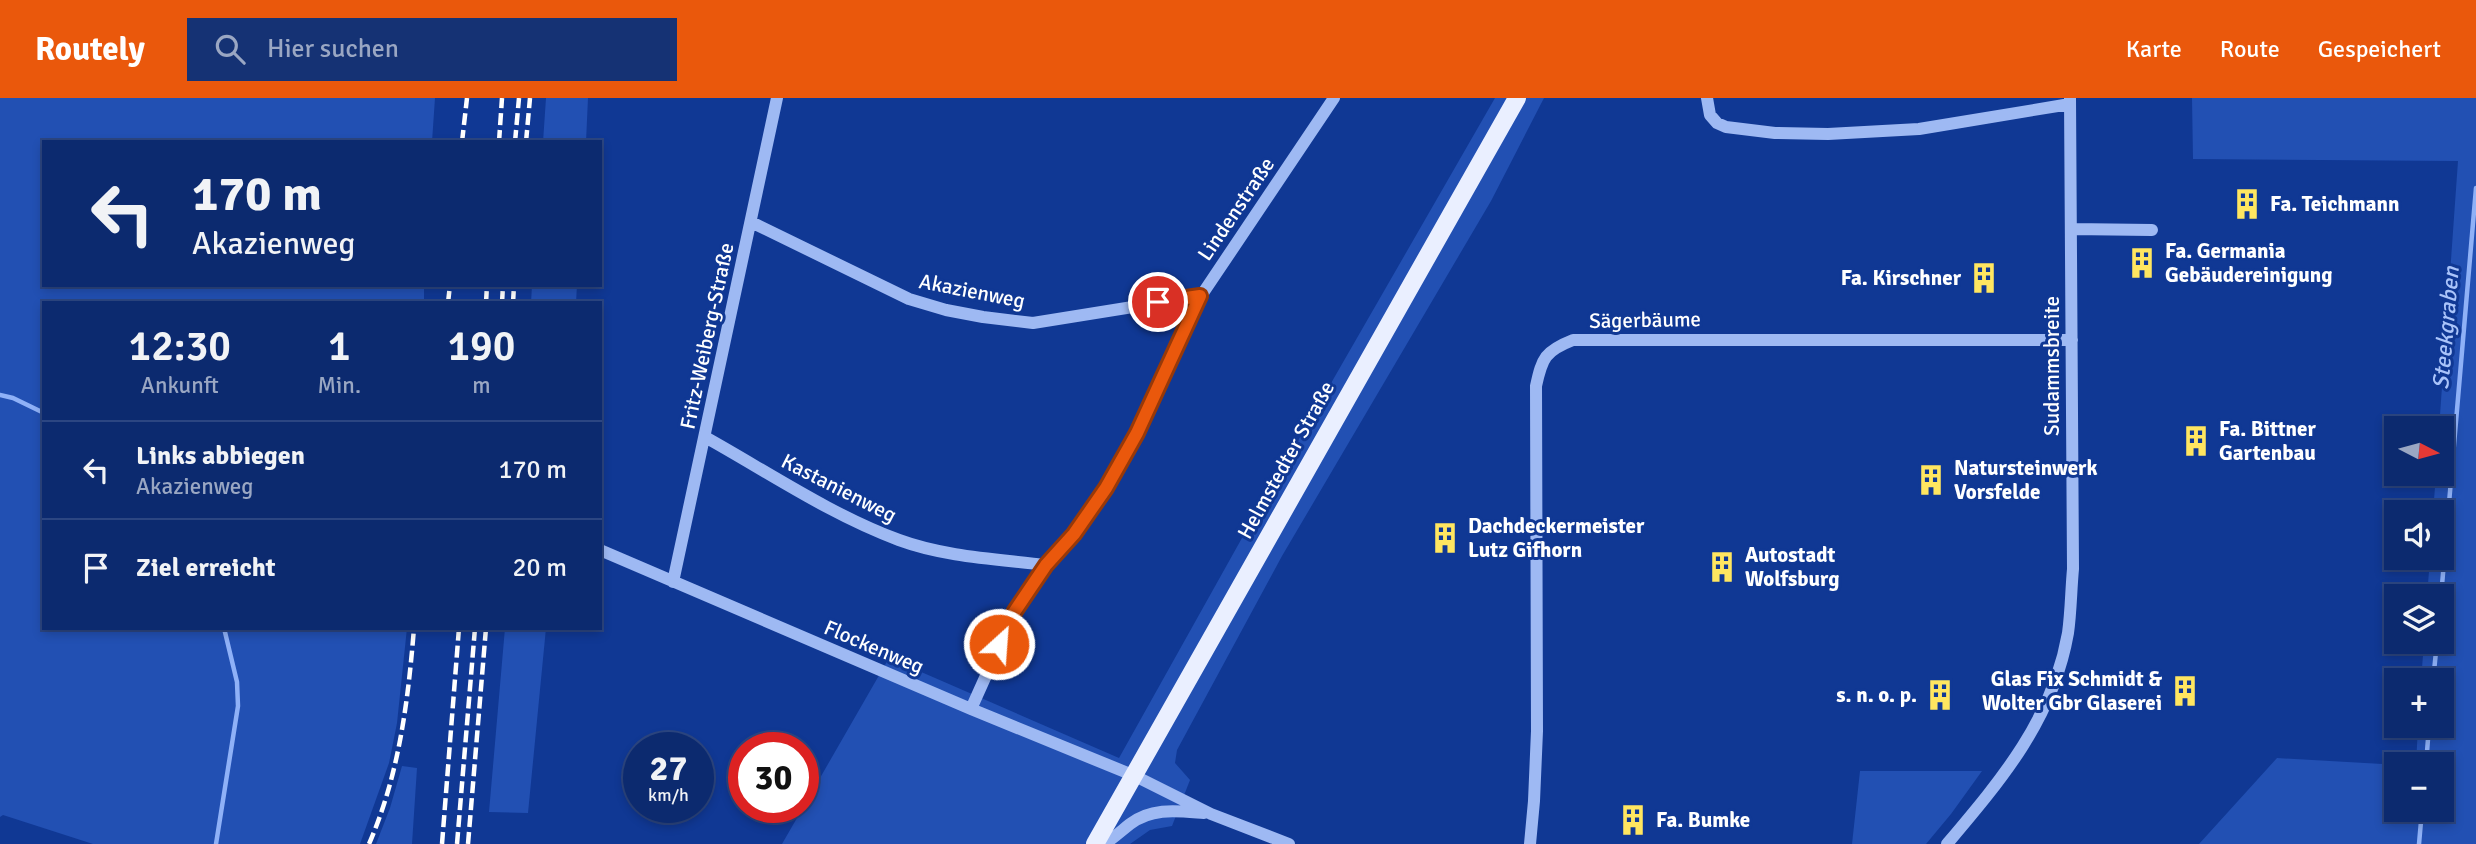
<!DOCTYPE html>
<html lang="de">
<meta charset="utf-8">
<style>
:root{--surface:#0c2a6f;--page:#153274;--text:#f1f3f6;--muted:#9aa7c3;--line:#2c4682;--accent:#ea580c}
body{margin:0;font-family:Signika,sans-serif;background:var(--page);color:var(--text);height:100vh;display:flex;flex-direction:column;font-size:26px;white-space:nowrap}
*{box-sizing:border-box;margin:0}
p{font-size:23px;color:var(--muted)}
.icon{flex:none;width:38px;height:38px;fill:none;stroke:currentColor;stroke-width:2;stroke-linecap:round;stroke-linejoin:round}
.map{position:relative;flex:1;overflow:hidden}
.panel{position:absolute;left:42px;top:203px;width:560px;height:329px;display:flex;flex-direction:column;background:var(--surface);border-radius:0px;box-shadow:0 4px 10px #0003,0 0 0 2px var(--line)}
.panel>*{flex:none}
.top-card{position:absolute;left:42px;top:42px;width:560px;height:147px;border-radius:0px;box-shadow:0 4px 10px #0003,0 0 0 2px var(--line);background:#0c2a6f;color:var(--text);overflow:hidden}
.needle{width:46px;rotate:96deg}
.controls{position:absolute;left:2384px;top:318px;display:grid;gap:14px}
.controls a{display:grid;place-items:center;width:70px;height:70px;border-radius:0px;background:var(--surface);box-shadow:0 4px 10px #0003,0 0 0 2px var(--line);font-size:35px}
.speed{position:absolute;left:623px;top:634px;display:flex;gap:14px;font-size:35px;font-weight:700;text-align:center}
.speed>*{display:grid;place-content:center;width:91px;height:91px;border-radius:50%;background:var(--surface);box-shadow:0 4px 10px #0003,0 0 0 2px var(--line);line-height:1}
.speed small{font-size:18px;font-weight:400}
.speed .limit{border:10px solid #d22;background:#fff;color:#111}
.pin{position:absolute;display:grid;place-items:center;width:60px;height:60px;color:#fff;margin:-30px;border:4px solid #fff;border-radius:50%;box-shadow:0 2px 7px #0007}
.me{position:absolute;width:77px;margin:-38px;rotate:26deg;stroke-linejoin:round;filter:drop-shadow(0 0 5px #0008)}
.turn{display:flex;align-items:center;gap:24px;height:147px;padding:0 35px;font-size:32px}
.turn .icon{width:91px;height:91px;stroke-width:2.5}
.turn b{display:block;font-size:49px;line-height:60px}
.eta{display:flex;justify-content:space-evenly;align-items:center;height:119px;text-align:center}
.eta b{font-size:42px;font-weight:600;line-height:49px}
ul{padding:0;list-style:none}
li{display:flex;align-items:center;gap:21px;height:98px;padding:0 35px;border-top:2px solid var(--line)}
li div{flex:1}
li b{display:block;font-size:26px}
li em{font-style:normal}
header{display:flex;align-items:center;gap:42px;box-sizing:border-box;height:98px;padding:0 35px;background:var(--accent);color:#fff}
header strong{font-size:33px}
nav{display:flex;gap:38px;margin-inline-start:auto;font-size:24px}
.search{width:490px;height:63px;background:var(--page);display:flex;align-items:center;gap:18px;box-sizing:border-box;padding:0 24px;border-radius:0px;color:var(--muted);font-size:26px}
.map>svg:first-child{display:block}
.green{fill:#2250b3}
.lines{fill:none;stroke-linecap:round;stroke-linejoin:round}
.stream{stroke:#8fb1f7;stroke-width:4.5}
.minor{stroke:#9eb9f3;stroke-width:12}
.major{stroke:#eaefff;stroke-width:18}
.rail{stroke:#fff;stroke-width:4.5;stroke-dasharray:12 5;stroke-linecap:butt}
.route-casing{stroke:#983908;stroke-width:18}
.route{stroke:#ea580c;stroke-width:12}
.labels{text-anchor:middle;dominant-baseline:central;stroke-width:6;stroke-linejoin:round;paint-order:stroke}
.poi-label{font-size:21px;font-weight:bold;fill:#fff;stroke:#103894;text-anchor:start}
.street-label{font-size:21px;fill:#fff;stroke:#103894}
.water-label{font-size:23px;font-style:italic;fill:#aac4fa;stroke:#103894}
</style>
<header>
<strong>Routely</strong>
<div class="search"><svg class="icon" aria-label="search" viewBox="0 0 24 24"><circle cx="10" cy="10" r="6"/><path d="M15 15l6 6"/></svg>Hier suchen</div>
<nav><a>Karte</a><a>Route</a><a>Gespeichert</a></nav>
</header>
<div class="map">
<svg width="2476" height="746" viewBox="0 0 2476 746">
<rect width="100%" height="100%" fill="#103894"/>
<path class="green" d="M0,0H435L432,44H44V187H424V205H44V530H407L397,625L389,665L360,746H93L3,717L0,719Z
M546,0H588L586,44H543Z
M1495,0H1544L1491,103L1282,458L1177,652L1175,665L1190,682L1172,728L1150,732L1130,746H782L889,560L1119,660L1242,440Z
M2192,0H2476V746H2199L2277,660L2400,667H2396V712H2441V667H2416L2418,628H2441V583H2421L2424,544H2441V499H2427L2430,460H2441V415H2433L2436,376H2441V331H2439L2458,63L2193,61Z
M532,187H577L576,205H531Z
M505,530H546L528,715L489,714Z
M402,668L417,670L412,746H376L390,710Z
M1860,673H1982L1951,716L1926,746H1852Z"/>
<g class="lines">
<path class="stream" d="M0,297L13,300L44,315
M2441,499L2476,90
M2433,583L2437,544
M2426,667L2429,628
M216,746L238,608L237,584L224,530
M2419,746L2422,712"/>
<path class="minor" d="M1707,0L1710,17L1717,25L1726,29L1775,35L1828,36L1919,31L2070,6
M751,124L909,201L946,212L983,219L1033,225L1201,198
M2071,131L2152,132
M705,339C768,374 831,417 899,442C945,459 997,461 1046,467
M600,452L971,611L1135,678L1211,716L1289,746
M673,484L777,0
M971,611L1015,513L1046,467L1075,436L1106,390L1137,336L1201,198L1334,0
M1104,746C1114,740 1121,733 1130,726C1152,709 1178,713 1204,715
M1530,746L1534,703L1537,633L1536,288C1542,260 1545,253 1573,242H2072
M1947,746C2002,681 2053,621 2068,535C2071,514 2071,492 2073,471L2070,0"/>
<path class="major" d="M1095,746L1517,0"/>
<path class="rail" d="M462,44L467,0
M499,44L502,0
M515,44L519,0
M526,44L530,0
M448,205L450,187
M486,205L487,187
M502,205L503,187
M513,205L514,187
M369,746C399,677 408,604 414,530
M442,746L459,530
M457,746L475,530
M468,746L486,530"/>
</g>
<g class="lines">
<defs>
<path id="route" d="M999,546L1015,513L1046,467L1074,436L1106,390L1137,335L1200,198L1158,204"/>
</defs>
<use href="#route" class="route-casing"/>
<use href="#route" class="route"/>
</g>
<defs>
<symbol id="building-bare" viewBox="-9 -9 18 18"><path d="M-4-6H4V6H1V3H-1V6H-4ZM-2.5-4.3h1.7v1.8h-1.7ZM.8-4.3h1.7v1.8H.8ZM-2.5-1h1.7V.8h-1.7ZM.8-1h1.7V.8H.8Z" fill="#ffe660" stroke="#103894" stroke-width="2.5" paint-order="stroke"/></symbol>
</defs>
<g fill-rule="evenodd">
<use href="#building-bare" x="2225" y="84" width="44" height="44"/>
<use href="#building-bare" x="2120" y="143" width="44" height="44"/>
<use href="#building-bare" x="1962" y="158" width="44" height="44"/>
<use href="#building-bare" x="2174" y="321" width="44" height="44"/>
<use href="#building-bare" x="1909" y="360" width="44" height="44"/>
<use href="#building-bare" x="1423" y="418" width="44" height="44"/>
<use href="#building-bare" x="1700" y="447" width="44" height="44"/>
<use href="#building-bare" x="2163" y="571" width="44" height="44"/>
<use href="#building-bare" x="1918" y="575" width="44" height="44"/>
<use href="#building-bare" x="1611" y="700" width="44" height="44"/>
</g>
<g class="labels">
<g class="poi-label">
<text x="2270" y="106">Fa. Teichmann</text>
<text x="2165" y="153">Fa. Germania<tspan x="2165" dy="24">Gebäudereinigung</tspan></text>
<text x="1961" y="180" text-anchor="end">Fa. Kirschner</text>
<text x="2219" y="331">Fa. Bittner<tspan x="2219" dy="24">Gartenbau</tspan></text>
<text x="1954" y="370">Natursteinwerk<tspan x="1954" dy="24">Vorsfelde</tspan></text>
<text x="1468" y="428">Dachdeckermeister<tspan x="1468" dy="24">Lutz Gifhorn</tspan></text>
<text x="1745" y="457">Autostadt<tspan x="1745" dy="24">Wolfsburg</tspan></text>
<text x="2162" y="581" text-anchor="end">Glas Fix Schmidt &amp;<tspan x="2162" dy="24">Wolter Gbr Glaserei</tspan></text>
<text x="1917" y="597" text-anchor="end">s. n. o. p.</text>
<text x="1656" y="722">Fa. Bumke</text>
</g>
<g class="street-label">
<text transform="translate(1236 111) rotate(-56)">Lindenstraße</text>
<text transform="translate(972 193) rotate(11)">Akazienweg</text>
<text transform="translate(1645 222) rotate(-1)">Sägerbäume</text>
<text transform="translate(707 238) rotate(-78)">Fritz-Weiberg-Straße</text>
<text transform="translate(2052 268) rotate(-90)">Sudammsbreite</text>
<text transform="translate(1286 362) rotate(-61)">Helmstedter Straße</text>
<text transform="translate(839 390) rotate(27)">Kastanienweg</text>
<text transform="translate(874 549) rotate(23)">Flockenweg</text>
</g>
<g class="water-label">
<text transform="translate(2446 230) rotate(-85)">Steekgraben</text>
</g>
</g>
</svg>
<div class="controls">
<a><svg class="needle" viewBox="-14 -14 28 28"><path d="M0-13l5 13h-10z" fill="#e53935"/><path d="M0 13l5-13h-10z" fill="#9aa7c3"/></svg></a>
<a><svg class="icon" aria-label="sound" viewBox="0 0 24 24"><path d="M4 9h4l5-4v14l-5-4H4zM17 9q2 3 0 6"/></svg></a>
<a><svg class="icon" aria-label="layers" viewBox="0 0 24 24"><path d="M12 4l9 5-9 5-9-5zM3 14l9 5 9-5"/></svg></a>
<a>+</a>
<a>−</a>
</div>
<div class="speed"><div>27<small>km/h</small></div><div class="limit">30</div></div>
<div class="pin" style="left:1158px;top:204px;background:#d93025"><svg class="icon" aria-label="arrive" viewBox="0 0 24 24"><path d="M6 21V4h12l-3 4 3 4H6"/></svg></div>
<svg class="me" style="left:999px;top:546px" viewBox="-20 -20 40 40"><circle r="17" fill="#ea580c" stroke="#fff" stroke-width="3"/><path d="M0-11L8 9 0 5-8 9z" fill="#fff"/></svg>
<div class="top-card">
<div class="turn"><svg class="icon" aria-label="left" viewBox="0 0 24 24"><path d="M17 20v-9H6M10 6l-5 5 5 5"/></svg><div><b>170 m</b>Akazienweg</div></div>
</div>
<section class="panel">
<div class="eta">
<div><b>12:30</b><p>Ankunft</p></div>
<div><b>1</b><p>Min.</p></div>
<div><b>190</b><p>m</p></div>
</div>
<ul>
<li><svg class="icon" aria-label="left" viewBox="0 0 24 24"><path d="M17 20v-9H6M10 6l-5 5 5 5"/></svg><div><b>Links abbiegen</b><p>Akazienweg</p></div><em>170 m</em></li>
<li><svg class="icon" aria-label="arrive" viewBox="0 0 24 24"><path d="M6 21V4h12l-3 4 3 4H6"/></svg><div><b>Ziel erreicht</b></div><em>20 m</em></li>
</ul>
</section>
</div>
